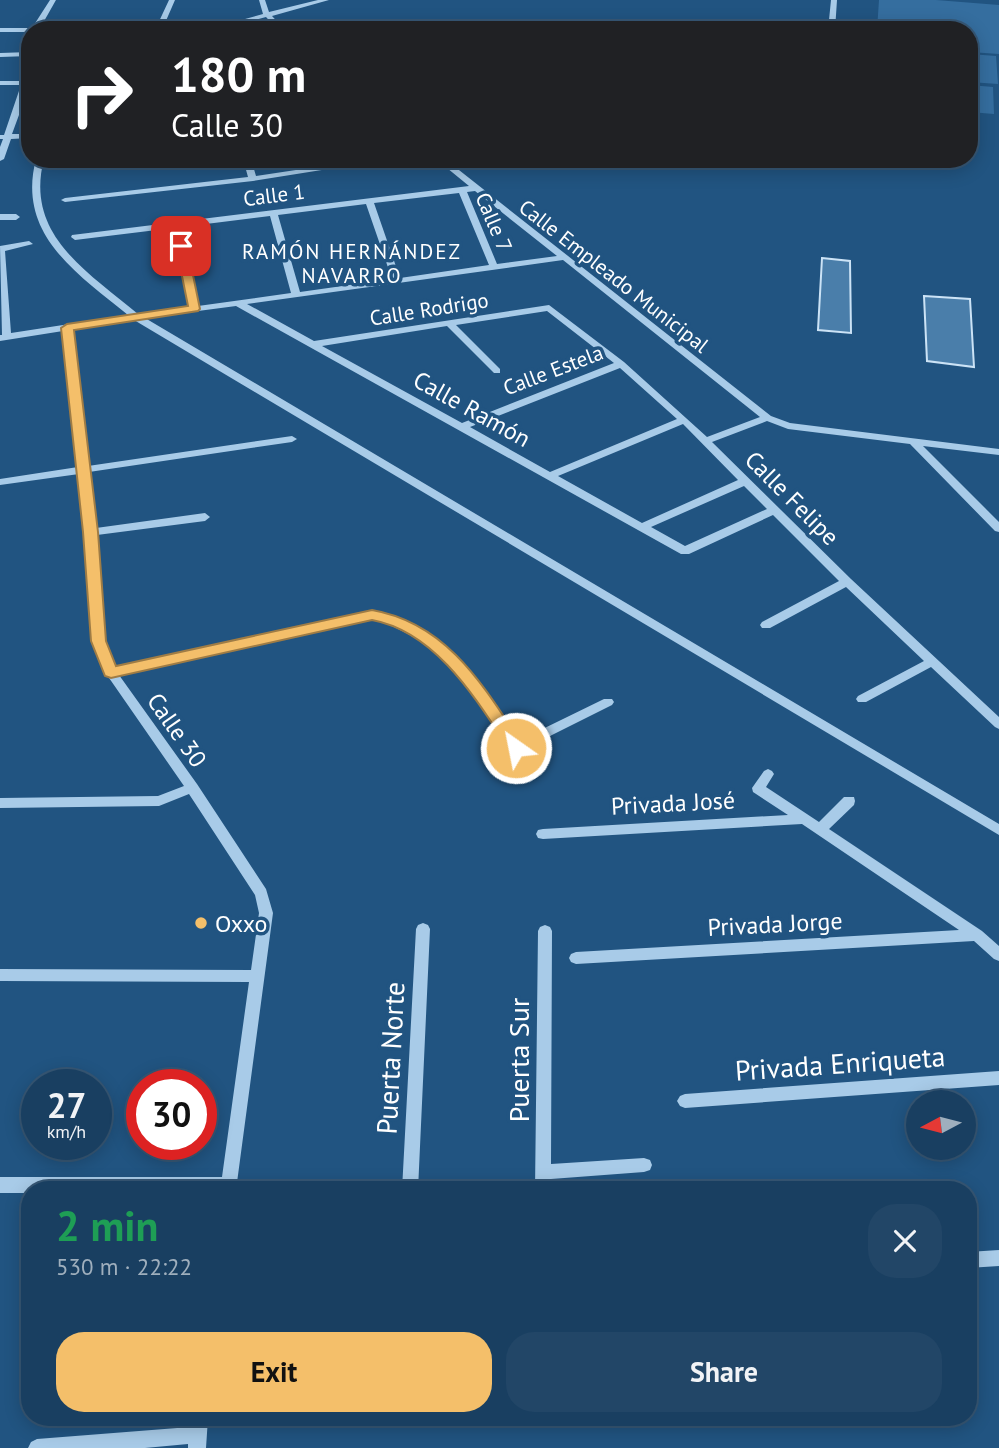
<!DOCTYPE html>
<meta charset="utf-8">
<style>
:root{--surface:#193f61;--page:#224667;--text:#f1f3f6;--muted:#9fafbd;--line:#375876;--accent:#f4bf6a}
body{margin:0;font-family:"PT Sans",sans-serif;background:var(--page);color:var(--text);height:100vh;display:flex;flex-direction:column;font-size:26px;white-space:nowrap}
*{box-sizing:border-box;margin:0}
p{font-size:23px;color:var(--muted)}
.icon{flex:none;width:38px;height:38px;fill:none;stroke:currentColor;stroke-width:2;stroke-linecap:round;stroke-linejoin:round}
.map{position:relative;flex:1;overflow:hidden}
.panel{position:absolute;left:21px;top:1181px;width:956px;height:245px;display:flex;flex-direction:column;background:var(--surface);border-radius:28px;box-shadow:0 4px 18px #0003,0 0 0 2px var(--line)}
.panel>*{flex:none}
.banner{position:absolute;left:21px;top:21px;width:957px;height:147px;border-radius:28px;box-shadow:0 4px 18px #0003,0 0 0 2px var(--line);background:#202124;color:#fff;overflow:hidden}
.needle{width:46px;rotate:263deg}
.tools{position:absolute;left:906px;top:1090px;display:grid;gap:14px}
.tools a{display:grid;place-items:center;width:70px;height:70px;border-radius:50%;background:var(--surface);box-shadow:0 4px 18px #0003,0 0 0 2px var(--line);font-size:35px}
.speed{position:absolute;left:21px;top:1069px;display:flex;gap:14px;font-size:35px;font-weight:700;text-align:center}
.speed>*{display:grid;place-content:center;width:91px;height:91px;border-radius:50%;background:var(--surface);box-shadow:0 4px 18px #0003,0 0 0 2px var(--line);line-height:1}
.speed small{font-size:18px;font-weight:400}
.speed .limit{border:10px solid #d22;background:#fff;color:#111}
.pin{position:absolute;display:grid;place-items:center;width:60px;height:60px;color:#fff;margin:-30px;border-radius:14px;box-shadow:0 4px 10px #0006}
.me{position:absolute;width:77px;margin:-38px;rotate:327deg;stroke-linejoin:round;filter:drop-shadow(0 0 5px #0008)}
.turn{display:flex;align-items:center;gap:24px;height:147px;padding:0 35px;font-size:32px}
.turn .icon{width:91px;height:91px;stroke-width:2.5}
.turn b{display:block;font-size:49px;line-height:60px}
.round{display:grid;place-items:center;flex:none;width:74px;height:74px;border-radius:28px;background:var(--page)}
.headline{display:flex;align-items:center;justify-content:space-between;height:119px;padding:0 35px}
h1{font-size:42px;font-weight:700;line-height:52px;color:#1e9e55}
.primary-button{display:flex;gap:14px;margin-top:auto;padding:14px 35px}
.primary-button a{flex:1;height:80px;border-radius:28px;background:var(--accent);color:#111;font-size:28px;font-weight:700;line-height:80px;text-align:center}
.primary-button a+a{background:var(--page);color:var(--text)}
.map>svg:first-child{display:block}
.green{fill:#356e9f}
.building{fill:#4a7eaa;stroke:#cce3f6;stroke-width:2}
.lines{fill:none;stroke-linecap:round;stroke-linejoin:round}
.minor{fill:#a8cbe8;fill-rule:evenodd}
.route{fill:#f4bf6a;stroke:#9f7c45;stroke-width:2}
.poi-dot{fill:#f4bf6a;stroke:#215481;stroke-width:2.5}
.labels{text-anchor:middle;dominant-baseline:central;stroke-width:7;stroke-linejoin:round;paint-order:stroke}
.far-street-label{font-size:21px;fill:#fff;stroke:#215481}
.far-neighbourhood-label{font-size:21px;letter-spacing:2px;fill:#fff;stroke:#215481}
.street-label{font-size:24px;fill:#fff;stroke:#215481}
.poi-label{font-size:24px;fill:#fff;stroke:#215481;text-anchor:start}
.near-street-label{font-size:28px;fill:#fff;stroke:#215481}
</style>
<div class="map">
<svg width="999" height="1448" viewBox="0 0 999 1448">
<rect width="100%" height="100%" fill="#215481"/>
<path class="green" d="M879,0H936L999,5V54L970,52V30H877Z
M970,54L996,56L998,84L970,82Z
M970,85L993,87L994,114L970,112Z"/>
<path class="building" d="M822,258L850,261L851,333L818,330Z
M924,296L970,299L974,367L927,361Z"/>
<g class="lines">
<path class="minor" d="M50,0H56L39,30H30V32H0V28H32Z
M169,0H175L162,30H155Z
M259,0H265L269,12L318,0H329L272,16L285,30H278L266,17L217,30H205L263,14Z
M831,0H837L835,30H828Z
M30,52V56L0,57V53Z
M30,67V85L12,134H30V138L11,139L4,159L0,161V147L3,139H0V135H4L21,85H0V81H22L26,69Z
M36,159H44C24,235 88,272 138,314L189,307L173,228L75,240L71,237L72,235L469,186L436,159H445L771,416L790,423L999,449V455L923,446L999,522V532L995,531L910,444L788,429L767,421L712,442L851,579L999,717V729L995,727L931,667L866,702H858L856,699L858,696L924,661L846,587L770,628H762L760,625L762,622L839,581L773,515L689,554H681L236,306L145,318L999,824V835L134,320L72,330L88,466L292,436L297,439L292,442L89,472L96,528L205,513L210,517L205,521L97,535L104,641L115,667L372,611C390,616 407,621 423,630C465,656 492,701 518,741L604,699H612L614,702L612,705L520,751H512C474,694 442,639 372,619L119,675L197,784L266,889L273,913L236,1190H30V1193H0V1177H222L249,982L0,981V969L251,970L259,913L255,895L189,794L159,806L0,808V798L158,796L184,786L107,675L92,641L86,532L79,474L0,485V479L78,467L63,331L0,341V335H2L0,246L29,241L33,244L5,251L11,333L128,315C78,274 16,235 36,159ZM475,191L557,256L497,264L467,192ZM459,193L489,265L400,278L374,203ZM366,204L392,279L300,292L278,215ZM270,216L291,293L198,306L182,227ZM563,260L760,417L707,437L624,362L549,305L314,341L247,304ZM547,311L614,363L462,423L322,346L447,326L494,373H500V369L456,325ZM620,368L677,419L550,472L470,427ZM683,424L738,480L642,523L558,476ZM744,486L767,509L685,546L651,527Z
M87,159H114L110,161L66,166L62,164L66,162Z
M243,159H251L256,176L369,159H391L253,181L65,202L61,200L65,198L248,177Z
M0,214H16L20,217L16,220H0Z
M768,769L772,771L774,774L766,787L819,822L844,797H854L855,801L854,805L829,829L982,931L999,946V961L994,959L974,941L576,964L571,962L569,958L571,954L576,952L959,930L802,824L543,839L538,838L536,834L538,830L543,829L788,815L753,792L752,788L764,771Z
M423,923L428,925L430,929L418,1190H402L416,929L418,925Z
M545,925L550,927L552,931L551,1164L644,1158L650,1160L652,1165L650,1170L644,1172L551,1179V1190H535L538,931L540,927Z
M999,1071V1085L685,1108L680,1106L677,1101L680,1096L685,1094Z
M999,1250V1266L968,1268V1252Z
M190,1418H208L206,1448H188V1444L145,1448H28L31,1442L37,1439L190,1427Z"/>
</g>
<path class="route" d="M181,243L187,246L200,309L198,311L74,330L98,532L106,641L116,666L372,610C447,623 483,685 522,744L525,748L522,752H511C477,701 437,632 372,620L111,678L105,676L91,641L83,532L61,328L67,324L188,306L176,246Z"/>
<circle class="poi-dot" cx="201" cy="923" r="7"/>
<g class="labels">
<g class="far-street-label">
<text transform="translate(274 195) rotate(-7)">Calle 1</text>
<text transform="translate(494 222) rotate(67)">Calle 7</text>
<text transform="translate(614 276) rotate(38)">Calle Empleado Municipal</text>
<text transform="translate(429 309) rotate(-9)">Calle Rodrigo</text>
<text transform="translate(553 370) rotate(-21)">Calle Estela</text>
</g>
<g class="far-neighbourhood-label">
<text x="352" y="251">RAMÓN HERNÁNDEZ<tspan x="352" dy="24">NAVARRO</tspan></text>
</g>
<g class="street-label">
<text transform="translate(472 409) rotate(29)">Calle Ramón</text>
<text transform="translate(792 498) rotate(45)">Calle Felipe</text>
<text transform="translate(177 730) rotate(55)">Calle 30</text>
<text transform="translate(673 803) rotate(-3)">Privada José</text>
<text transform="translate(775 924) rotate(-3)">Privada Jorge</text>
</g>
<g class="poi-label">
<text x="215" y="923">Oxxo</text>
</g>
<g class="near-street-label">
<text transform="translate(390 1058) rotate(-87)">Puerta Norte</text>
<text transform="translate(518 1060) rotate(-90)">Puerta Sur</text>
<text transform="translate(840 1063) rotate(-4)">Privada Enriqueta</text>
</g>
</g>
</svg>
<div class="tools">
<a><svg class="needle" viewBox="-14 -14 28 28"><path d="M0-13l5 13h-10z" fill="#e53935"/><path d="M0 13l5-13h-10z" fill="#9fafbd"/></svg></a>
</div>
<div class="speed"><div>27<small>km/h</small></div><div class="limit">30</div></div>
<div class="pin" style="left:181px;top:246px;background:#d93025"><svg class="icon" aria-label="arrive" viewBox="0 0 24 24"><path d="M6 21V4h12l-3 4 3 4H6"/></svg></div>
<svg class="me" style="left:516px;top:748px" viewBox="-20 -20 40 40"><circle r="17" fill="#f4bf6a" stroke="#fff" stroke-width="3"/><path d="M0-11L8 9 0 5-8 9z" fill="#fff"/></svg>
<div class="banner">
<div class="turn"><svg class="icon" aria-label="right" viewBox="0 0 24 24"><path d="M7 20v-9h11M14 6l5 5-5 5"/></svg><div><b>180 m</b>Calle 30</div></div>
</div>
<section class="panel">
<div class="headline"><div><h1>2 min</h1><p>530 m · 22:22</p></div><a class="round"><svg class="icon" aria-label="close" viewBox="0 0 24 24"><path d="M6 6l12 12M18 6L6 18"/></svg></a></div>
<div class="primary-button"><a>Exit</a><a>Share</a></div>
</section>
</div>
